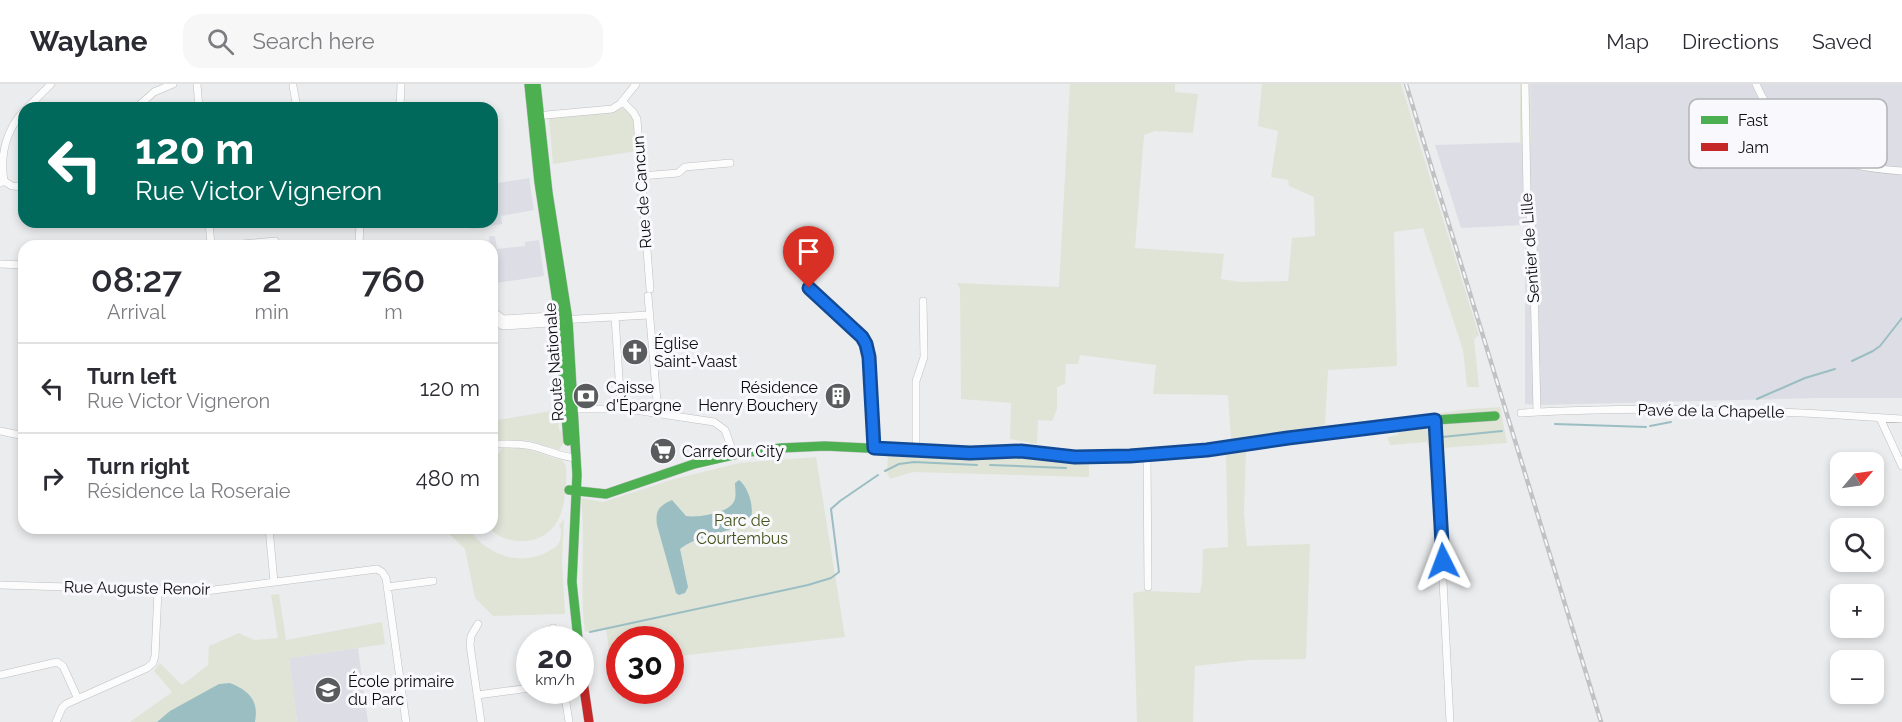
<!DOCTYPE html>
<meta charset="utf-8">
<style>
:root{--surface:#fff;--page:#f7f7f7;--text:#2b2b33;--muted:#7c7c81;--line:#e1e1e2}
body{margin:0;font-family:Raleway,sans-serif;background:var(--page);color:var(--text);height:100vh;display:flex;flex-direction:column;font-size:22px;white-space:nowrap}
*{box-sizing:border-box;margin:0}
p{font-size:20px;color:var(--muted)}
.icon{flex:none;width:33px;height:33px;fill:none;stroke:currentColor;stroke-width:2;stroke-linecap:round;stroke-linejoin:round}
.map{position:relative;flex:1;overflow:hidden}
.details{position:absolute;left:18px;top:156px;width:480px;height:294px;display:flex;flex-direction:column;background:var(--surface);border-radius:18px;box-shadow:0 3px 9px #0003}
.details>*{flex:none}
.top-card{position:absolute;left:18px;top:18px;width:480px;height:126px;border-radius:18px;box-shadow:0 3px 9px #0003;background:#00695c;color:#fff;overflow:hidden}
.needle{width:39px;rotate:61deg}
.controls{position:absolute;left:1830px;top:368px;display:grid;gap:12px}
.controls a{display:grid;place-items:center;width:54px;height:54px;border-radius:12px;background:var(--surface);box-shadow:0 3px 9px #0003;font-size:30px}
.speed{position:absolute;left:516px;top:542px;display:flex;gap:12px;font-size:30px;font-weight:700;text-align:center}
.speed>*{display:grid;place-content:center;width:78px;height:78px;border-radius:50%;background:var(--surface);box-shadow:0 3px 9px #0003;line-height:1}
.speed small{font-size:15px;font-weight:400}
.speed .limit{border:9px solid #d22;background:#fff;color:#111}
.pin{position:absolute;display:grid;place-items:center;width:51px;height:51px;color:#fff;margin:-62px -26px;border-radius:50% 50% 50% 0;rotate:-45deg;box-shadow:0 0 6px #0007}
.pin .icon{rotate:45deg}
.me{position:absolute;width:66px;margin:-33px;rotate:357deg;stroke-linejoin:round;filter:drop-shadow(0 0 4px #0008)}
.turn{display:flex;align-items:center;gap:21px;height:126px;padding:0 18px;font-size:27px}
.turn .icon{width:78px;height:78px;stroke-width:2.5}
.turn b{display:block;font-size:42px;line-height:51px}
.eta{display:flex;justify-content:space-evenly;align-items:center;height:102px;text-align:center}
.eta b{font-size:36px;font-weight:600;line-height:42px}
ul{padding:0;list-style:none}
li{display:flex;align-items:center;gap:18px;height:90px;padding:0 18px;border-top:2px solid var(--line)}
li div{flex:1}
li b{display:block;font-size:22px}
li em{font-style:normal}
header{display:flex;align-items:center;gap:36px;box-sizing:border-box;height:84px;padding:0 30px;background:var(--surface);border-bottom:2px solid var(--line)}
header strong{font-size:28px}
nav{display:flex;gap:33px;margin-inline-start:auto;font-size:21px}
.search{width:420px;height:54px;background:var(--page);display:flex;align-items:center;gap:15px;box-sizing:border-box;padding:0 21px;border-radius:18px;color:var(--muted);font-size:22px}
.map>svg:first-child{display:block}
.built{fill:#dddde5}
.green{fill:#dfe4d7}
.water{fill:#9bbec3}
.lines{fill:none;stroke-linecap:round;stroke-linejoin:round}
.stream{stroke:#9bbec3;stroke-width:2}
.street-casing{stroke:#bebfc1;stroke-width:8}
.fast-casing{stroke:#bebfc1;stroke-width:10}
.jam-casing{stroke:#bebfc1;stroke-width:10}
.street{stroke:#fcfcfc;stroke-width:7}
.fast{stroke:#4caf50;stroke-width:9}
.jam{stroke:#c62828;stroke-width:9}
.rail-casing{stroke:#c2c2c4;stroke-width:4.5}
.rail{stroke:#f8f8fd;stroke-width:2;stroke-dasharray:7;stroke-linecap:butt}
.route-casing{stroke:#114b97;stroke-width:15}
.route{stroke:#1a73e8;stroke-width:10}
.labels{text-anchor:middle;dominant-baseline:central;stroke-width:6;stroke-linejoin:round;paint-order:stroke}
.street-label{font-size:16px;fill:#0c0d0e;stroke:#f8f8fd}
.poi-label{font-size:16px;fill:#0c0d0e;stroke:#f8f8fd;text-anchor:start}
.park-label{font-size:16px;fill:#45541a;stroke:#f8f8fd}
.key{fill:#f8f8fd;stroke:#b1b2b5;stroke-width:1.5}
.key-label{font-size:16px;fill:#0c0d0e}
</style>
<header>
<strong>Waylane</strong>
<div class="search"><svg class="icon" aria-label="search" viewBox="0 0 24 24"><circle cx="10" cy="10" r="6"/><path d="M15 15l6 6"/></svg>Search here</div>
<nav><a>Map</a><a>Directions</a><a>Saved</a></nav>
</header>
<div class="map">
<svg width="1902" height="638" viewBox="0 0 1902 638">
<rect width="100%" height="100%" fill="#ebecee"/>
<path class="built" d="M1530,0H1902V314H1820L1540,321L1525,320V141L1461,144L1435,61L1531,58Z
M529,94L534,126L501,132L502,140L471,145L470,138H492V100Z
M489,152H495L497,165L525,162V158L539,156L544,192L496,199L492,174V162H490Z
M358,564L368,638H297L289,574Z"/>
<path class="green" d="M1070,0H1175V8L1198,10L1193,49L1155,47L1144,51L1135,164L1224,170L1221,195L1241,198L1288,197L1292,154L1315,152L1314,113L1289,102L1288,96L1271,93L1278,47L1258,42L1262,0H1401L1479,251L1474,255L1479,303H1467L1463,266L1423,144L1394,148L1397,282L1328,286L1325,341L1231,356L1228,311L1153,310L1156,281L1080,271L1078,280H1066L1065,300L1057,303V325L1052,337L1038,336L1037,360L1010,355L1011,319L961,315L960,205L957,199L1059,203Z
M1520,0H1530L1531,58H1520Z
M624,24L633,33L637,67L553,80L549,34L614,27Z
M1500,323L1507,359L1429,365L1427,358L1390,361L1387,353L1398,351L1397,335L1469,325Z
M557,326L559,346L564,349V358L559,366L531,357L517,356H492V337Z
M513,363C528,365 540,369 553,374C555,375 560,375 562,377C568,381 566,392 566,398C565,430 555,459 517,457C506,456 497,452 489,444H492V380L502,364Z
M1246,368L1244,429L1247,462L1310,460L1306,575L1250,576L1195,582L1193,638H1137L1133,509L1146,507L1200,509L1202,498L1203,465L1228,463L1226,371Z
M1007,369L1089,377V393L913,388L890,395L887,388L888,370Z
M816,373L845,553L671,573L670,555H620L619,589L612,590L606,544L585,548C579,503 586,458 581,414L603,418L674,395L740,379Z
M564,435L562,478L565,530L493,532L475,514L465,465L443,444H468C484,468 515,482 543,470C548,467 556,464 559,459C561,455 561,449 561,445L559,442Z
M279,510L286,556L382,538L385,560L289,574L297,638H130L172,608L154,587L160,579L182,601L208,581L209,562L239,549L254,556L278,554L271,511Z"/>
<path class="water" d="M739,396C749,404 754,423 751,435C729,451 700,449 680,465L688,503L685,509L679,511L676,509L657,441C655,426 659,422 672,416L686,432C697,434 727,429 733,419C737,414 735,405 735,399Z
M230,599C249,607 259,616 255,638H157L170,627L219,600Z"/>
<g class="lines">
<path class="stream" d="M1852,277L1873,267L1880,262L1902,234
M1757,315L1805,294L1835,285
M1555,340L1646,343
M1650,342L1671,338
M1442,353L1502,347
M990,381L1066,384
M885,387L899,380L914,378L977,381
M590,548L808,501L831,494L839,488L831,425L840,417L878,391"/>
<defs>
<path id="street" d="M197,0L199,24
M1525,0L1527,109L1533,156L1537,328
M1756,0C1785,66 1834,83 1902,87
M293,2L297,24
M622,17L633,28L637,35L650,205
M27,24L51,0
M136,24L154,8L173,0
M400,24L401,0
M535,32L612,25L620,20L636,0
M641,92L678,89L685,83L730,79
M4,97L12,102L24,103
M0,99L4,97C0,71 6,46 24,27
M209,138L211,162
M220,162L275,157
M359,162L360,138
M0,180L24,181
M809,203L862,253L866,260L869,273L874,364
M648,212L658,329
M492,226L496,238L503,242L550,239L559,236L649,231
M494,228L503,235L551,232L559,236
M615,233L621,324
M572,325H628L714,338L725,346L734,371
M1521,329C1647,321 1776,326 1902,335
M1880,334L1902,382
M1435,336L1450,638
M0,347L24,352
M492,360C508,360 524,359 539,364C552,368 562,373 576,374
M916,366V297L924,273L923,217
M1147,371L1148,503
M269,444L274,498
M0,501L206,507L377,485L382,488L386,494L406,638
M387,503L433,497
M478,540L471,552L470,561L481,638
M553,544L555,555
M0,591L57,578L63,582L78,615
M564,606L569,638
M477,611L530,604
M56,638L62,624L66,620L147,584L153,579L155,572L158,506"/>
<path id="fast" d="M529,0L539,98L558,224L568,357
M536,0L548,109L568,236L577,391L572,498L578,555
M1292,354L1435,336L1495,332
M569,406L606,410L694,380L742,369L781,364L825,362L970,369L1021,367L1087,373"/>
<path id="jam" d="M1087,373L1130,372L1207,366L1292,354
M580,577L589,638"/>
</defs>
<use href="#street" class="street-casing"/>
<use href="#fast" class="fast-casing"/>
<use href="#jam" class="jam-casing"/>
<use href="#street" class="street"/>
<use href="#fast" class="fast"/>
<use href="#jam" class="jam"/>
<defs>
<path id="rail" d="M1406,0L1601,638"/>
</defs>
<use href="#rail" class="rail-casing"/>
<use href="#rail" class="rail"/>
</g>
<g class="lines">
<defs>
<path id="route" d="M809,204L862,253L866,260L869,273L874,364L970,369L1021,367L1075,373L1130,372L1207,366L1288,354L1435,336L1443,477"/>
</defs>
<use href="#route" class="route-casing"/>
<use href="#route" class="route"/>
</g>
<defs>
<symbol id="church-disc" viewBox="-11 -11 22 22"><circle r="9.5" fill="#5a5b5c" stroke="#f8f8fd"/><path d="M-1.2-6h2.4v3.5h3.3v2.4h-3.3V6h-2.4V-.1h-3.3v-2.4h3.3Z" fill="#fff"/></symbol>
<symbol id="bank-disc" viewBox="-11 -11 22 22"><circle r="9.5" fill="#5a5b5c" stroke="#f8f8fd"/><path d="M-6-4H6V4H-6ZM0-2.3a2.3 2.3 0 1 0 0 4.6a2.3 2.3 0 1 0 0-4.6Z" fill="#fff"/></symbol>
<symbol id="building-disc" viewBox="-11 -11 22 22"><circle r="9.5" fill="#5a5b5c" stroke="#f8f8fd"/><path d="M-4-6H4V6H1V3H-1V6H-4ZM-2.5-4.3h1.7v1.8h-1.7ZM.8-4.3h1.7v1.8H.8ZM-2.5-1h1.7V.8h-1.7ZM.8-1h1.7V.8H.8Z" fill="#fff"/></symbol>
<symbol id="supermarket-disc" viewBox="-11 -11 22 22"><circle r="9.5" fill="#5a5b5c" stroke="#f8f8fd"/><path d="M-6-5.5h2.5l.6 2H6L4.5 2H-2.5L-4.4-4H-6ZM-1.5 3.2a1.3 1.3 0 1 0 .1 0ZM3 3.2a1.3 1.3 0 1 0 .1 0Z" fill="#fff"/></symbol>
<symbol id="school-disc" viewBox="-11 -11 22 22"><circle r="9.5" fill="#5a5b5c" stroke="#f8f8fd"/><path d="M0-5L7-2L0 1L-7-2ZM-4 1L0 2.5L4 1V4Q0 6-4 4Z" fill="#fff"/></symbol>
</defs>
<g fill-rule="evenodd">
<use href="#church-disc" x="620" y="253" width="30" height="30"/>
<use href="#bank-disc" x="571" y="297" width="30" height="30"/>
<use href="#building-disc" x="823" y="297" width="30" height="30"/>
<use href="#supermarket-disc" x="648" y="352" width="30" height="30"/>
<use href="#school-disc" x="313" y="591" width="30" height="30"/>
</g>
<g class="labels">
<g class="street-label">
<text transform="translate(642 108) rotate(-94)">Rue de Cancun</text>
<text transform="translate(1530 164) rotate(-94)">Sentier de Lille</text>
<text transform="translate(554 278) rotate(-94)">Route Nationale</text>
<text transform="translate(1711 327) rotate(1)">Pavé de la Chapelle</text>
<text transform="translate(137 504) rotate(1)">Rue Auguste Renoir</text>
</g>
<g class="poi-label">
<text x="654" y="259">Église<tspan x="654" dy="18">Saint-Vaast</tspan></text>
<text x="606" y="303">Caisse<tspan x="606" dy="18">d'Épargne</tspan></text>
<text x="818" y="303" text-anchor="end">Résidence<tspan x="818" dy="18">Henry Bouchery</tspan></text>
<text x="682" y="367">Carrefour City</text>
<text x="348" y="597">École primaire<tspan x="348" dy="18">du Parc</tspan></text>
</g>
<g class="park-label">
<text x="742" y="436">Parc de<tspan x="742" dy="18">Courtembus</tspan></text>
</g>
</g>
<rect x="1689" y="15" width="198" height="69" rx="9" class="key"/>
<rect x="1701" y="32" width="27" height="8" fill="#4caf50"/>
<rect x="1701" y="59" width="27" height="8" fill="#c62828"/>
<g class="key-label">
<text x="1738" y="42">Fast</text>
<text x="1738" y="69">Jam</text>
</g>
</svg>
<div class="controls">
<a><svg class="needle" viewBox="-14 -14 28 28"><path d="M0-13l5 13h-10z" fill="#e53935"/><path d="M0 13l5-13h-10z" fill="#7c7c81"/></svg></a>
<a><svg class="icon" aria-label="search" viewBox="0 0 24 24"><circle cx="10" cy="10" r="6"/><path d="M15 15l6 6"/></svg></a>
<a>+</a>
<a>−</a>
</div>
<div class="speed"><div>20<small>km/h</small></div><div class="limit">30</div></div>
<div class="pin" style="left:809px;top:204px;background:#d93025"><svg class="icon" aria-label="arrive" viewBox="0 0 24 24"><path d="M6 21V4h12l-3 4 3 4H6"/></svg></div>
<svg class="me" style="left:1443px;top:477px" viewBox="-20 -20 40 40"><path d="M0-17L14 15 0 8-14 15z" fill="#1a73e8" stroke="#fff" stroke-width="4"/></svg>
<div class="top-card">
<div class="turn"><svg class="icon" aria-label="left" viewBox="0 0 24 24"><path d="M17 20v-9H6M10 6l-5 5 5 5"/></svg><div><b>120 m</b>Rue Victor Vigneron</div></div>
</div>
<section class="details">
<div class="eta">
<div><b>08:27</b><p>Arrival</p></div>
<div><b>2</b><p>min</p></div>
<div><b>760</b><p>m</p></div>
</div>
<ul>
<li><svg class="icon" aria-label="left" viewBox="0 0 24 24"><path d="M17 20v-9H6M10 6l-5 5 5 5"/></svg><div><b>Turn left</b><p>Rue Victor Vigneron</p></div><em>120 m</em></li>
<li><svg class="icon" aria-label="right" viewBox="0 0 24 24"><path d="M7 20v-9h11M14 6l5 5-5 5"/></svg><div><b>Turn right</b><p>Résidence la Roseraie</p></div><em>480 m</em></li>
</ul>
</section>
</div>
